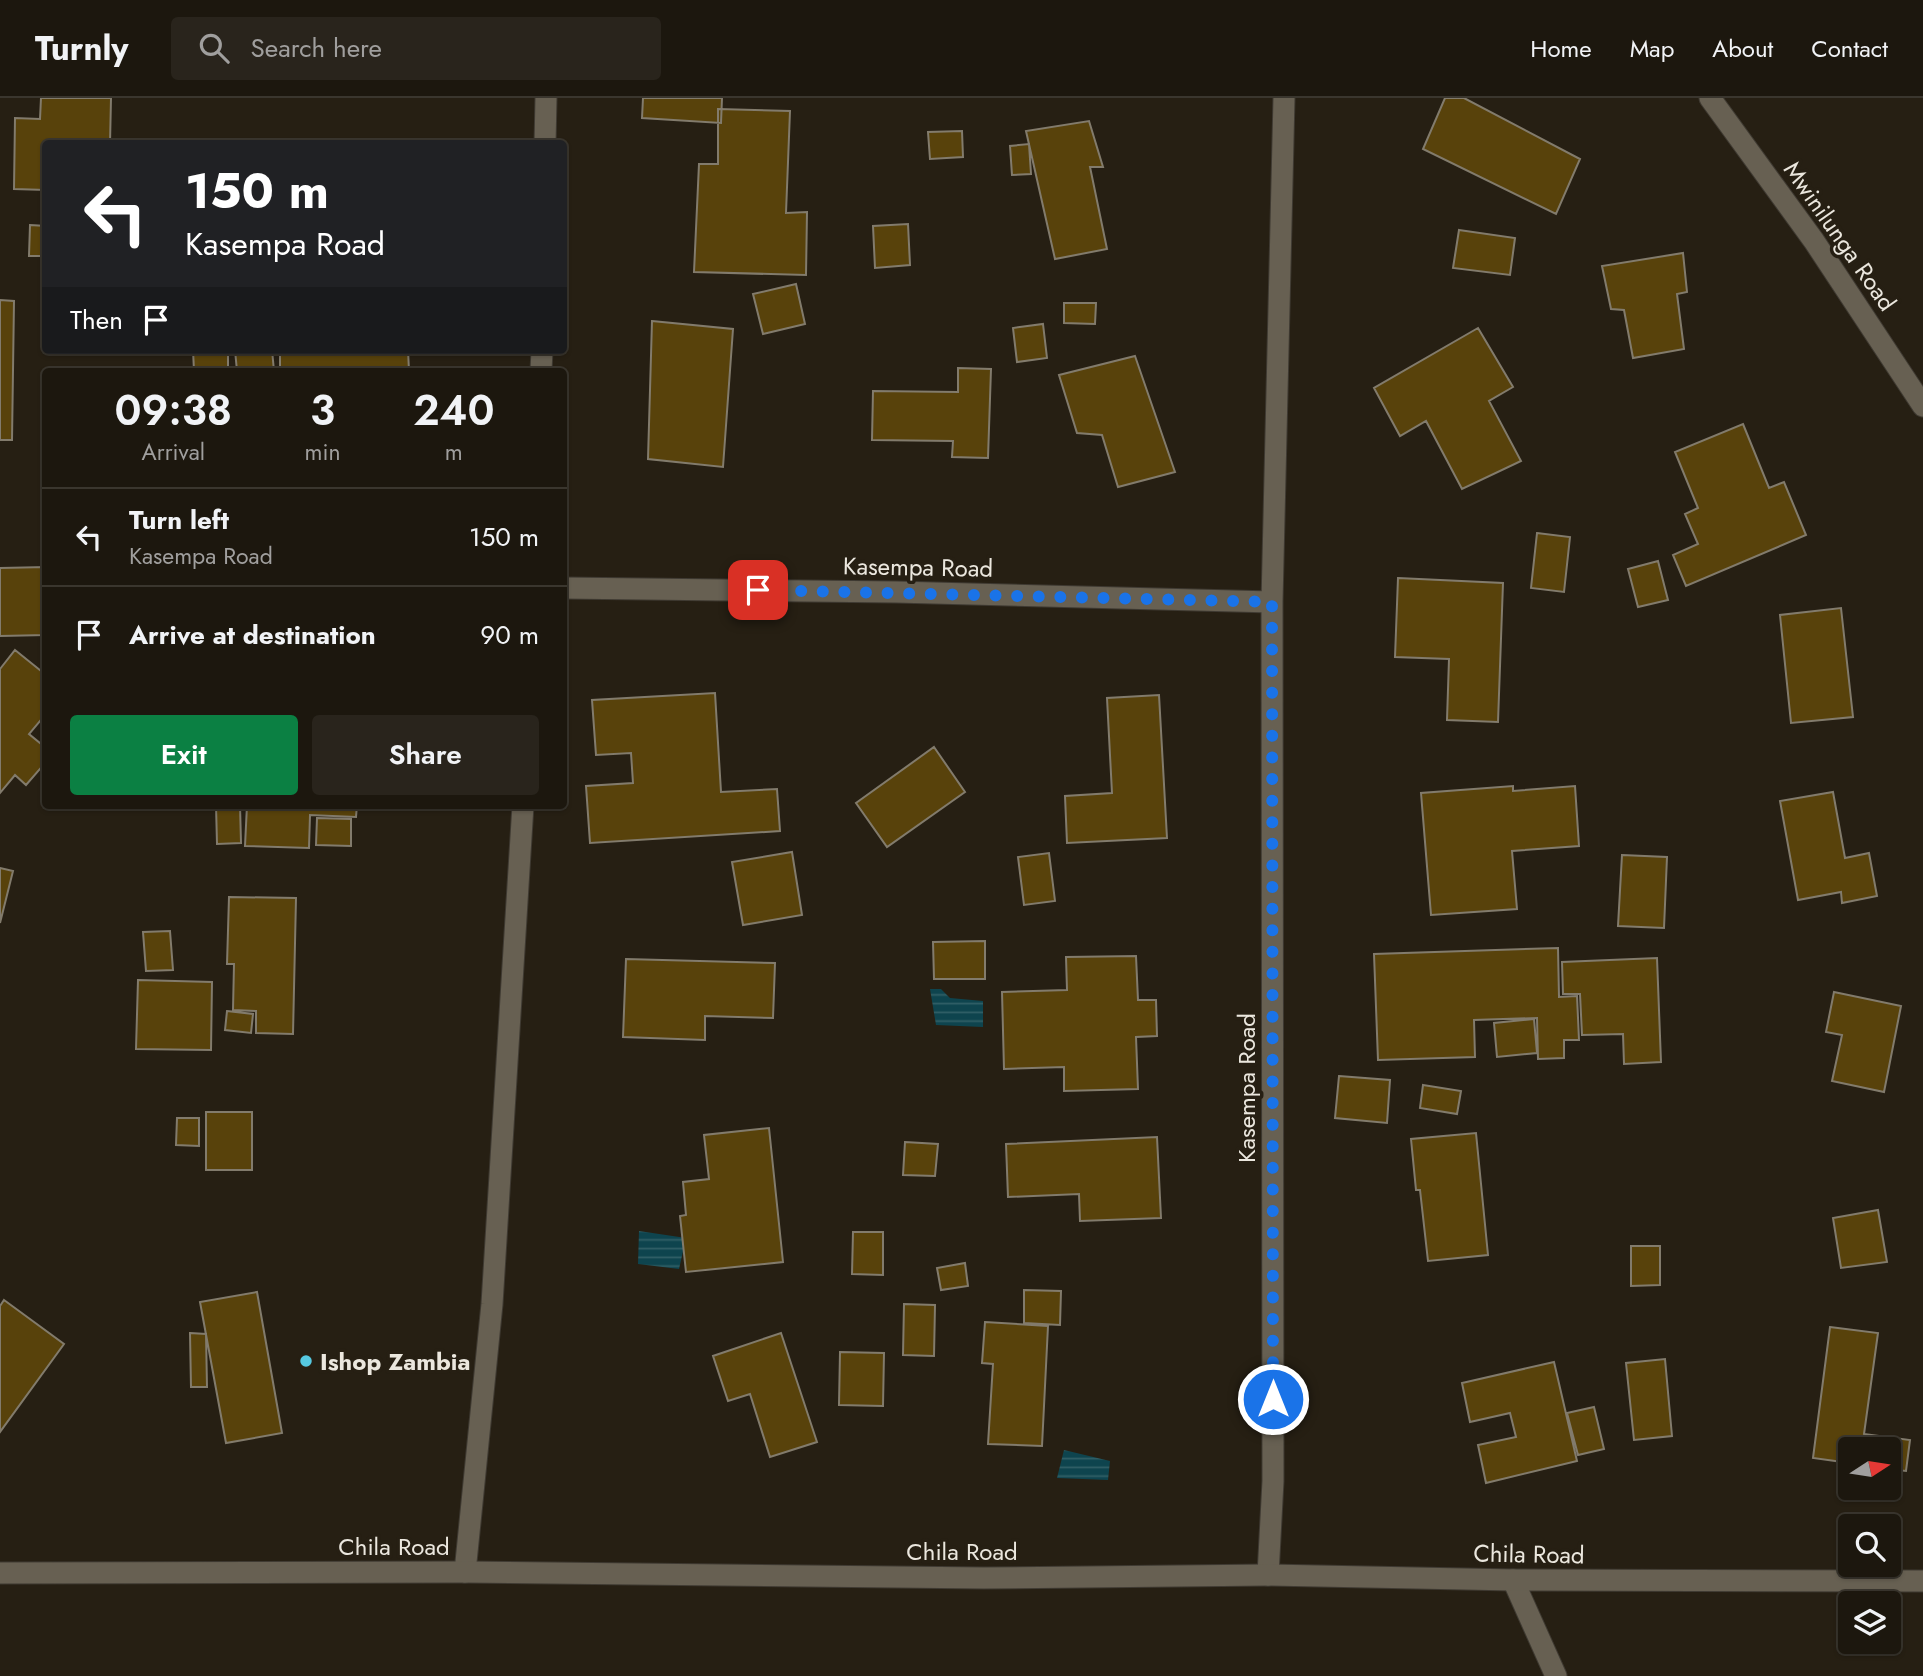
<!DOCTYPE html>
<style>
:root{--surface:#1c170e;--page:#29241c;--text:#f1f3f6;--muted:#a09f9e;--line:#3a362e;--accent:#0b8043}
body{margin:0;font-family:Jost,sans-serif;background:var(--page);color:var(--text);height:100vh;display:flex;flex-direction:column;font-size:26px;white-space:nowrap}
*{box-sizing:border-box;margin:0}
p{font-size:23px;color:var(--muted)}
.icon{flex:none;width:38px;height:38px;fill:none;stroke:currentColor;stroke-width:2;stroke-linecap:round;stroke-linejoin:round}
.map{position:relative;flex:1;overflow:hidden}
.side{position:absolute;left:42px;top:270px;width:525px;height:441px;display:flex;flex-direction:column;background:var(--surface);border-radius:7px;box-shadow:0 2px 5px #0004,0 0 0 2px var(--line)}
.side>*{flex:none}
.banner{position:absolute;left:42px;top:42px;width:525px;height:214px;border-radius:7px;box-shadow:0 2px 5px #0004,0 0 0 2px var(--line);background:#202124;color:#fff;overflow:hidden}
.needle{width:46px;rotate:78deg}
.fabs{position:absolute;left:1838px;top:1339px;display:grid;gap:14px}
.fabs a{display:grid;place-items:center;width:63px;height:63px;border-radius:7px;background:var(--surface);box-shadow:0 2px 5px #0004,0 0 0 2px var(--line);font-size:35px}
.pin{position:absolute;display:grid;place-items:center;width:60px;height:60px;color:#fff;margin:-30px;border-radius:14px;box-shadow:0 4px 10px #0006}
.me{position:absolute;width:77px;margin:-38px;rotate:0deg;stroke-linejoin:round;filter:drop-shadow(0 0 5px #0008)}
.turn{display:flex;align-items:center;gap:24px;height:147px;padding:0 28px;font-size:32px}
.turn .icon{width:91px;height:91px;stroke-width:2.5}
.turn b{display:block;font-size:49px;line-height:60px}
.then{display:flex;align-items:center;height:66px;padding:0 28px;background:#0003;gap:14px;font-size:26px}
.eta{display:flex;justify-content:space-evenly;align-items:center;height:119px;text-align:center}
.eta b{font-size:42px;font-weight:600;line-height:49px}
.primary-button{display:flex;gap:14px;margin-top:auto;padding:14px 28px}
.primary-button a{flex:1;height:80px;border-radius:7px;background:var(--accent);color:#fff;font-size:28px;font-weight:600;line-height:80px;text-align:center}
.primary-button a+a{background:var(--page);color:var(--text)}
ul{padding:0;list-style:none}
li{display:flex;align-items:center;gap:21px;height:98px;padding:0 28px;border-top:2px solid var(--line)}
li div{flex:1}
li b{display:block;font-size:26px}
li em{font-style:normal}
header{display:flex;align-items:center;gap:42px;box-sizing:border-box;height:98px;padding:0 35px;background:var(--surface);border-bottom:2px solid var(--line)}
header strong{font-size:33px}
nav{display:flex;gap:38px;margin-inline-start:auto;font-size:24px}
.search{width:490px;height:63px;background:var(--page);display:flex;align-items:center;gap:18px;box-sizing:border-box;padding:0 24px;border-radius:7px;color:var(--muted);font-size:26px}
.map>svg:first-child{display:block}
.water{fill:url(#water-rules)}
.building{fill:#58420b;stroke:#827b6c;stroke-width:2}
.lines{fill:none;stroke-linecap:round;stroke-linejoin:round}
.street-casing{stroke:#3f3a32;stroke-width:23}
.secondary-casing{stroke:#3f3a32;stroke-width:23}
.street{stroke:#676052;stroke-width:21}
.secondary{stroke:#676052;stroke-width:21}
.route{stroke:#1a73e8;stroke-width:12;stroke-dasharray:0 21.6}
.poi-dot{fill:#56c9e1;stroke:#261f13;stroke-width:2.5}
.labels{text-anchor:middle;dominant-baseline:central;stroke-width:7;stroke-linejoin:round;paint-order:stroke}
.street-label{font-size:24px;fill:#ebe7de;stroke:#261f13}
.poi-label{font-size:24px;font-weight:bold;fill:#ebe7de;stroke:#261f13;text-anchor:start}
</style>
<header>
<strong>Turnly</strong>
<div class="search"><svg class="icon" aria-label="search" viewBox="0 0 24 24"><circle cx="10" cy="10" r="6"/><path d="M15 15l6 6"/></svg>Search here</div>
<nav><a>Home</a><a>Map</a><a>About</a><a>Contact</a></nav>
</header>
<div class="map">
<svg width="1923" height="1578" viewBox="0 0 1923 1578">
<defs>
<pattern id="water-rules" width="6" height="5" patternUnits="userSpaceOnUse" patternTransform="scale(1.75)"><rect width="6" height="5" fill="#0e444e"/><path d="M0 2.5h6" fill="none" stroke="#315f67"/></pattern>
</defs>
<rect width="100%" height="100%" fill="#261f13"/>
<path class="water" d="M930,891H941L950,900L983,903V929L936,927Z
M639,1133L686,1140L679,1171L638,1166Z
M1064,1352L1110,1363L1108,1382L1057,1380Z"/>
<path class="building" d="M41,0H111L110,46H46V92L14,91L15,20L40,21Z
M643,0H722L721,25L642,20Z
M1445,0H1464L1580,61L1556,116L1423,51Z
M718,11L790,13L786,115L807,114L806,177L694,174L699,66H718Z
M1089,23L1103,69H1090L1107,151L1055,161L1026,33Z
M962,33L963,59L930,61L928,34Z
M293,42L364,44V46H293Z
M1029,46L1031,76L1012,77L1010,48Z
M908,126L910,167L875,170L873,128Z
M30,127L46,128V158H29Z
M1459,132L1515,140L1510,177L1453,170Z
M1683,155L1687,194L1677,196L1684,251L1633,260L1624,212L1611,211L1602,168Z
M796,186L805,226L763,236L753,196Z
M0,202L14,203L12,342H0Z
M1064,205H1096L1095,226L1064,225Z
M652,223L733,231L723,369L648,361Z
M1043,226L1047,260L1017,264L1013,230Z
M1478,230L1513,289L1489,303L1521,363L1462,391L1426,323L1400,338L1374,290Z
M193,252H228V273H194Z
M235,252H272L274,273H237Z
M280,252H408L409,273H280Z
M1135,258L1175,374L1118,389L1102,337L1077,335L1059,277Z
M958,270L991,271L988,360L952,359L953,343L872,342L873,293L958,294Z
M1743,326L1769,390L1784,384L1806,437L1686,488L1673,457L1698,446L1685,416L1698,410L1675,354Z
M1537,435L1570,439L1564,494L1531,490Z
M1658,463L1668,502L1638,509L1628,471Z
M46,469V537L0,538V470Z
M1398,480L1503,485L1498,624L1447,622L1449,561L1395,559Z
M1841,510L1853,619L1791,625L1780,517Z
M15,552L46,577V616L29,636L46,650V664L26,687L15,677L0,695V571Z
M715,595L721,694L777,691L780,733L590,745L586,688L633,685L631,655L596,657L592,602Z
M1159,597L1167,740L1067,745L1065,698L1112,695L1107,600Z
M934,649L965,694L887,749L856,705Z
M1513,688V693L1575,688L1579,748L1512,753L1517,811L1431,817L1421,695Z
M1833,694L1845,760L1869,755L1877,798L1842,805L1841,794L1798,802L1780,703Z
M216,707H240L241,745L217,746Z
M247,707H357L356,719L310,717L309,750L245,748Z
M317,720L351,721V748L316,747Z
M792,754L802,817L743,827L732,764Z
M1049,755L1055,803L1024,807L1018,759Z
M1622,757L1667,759L1664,830L1618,828Z
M0,770L13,773L0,825Z
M229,799L296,800L293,936L256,935V913L233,912L234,866H227Z
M170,833L173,872L146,873L143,834Z
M985,843V881H934L933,844Z
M1558,850L1559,899L1577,898L1579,942H1564V960L1538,961L1537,920L1474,922L1475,959L1378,962L1374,856Z
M1136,858L1138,902H1156L1157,938L1136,939L1138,991L1064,993V969L1004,971L1002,894L1067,892L1066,859Z
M1657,860L1661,964L1624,966L1623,936L1582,937L1580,896H1563L1562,864Z
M626,861L775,865L773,920L705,918V942L623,939Z
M138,882L212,884L211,952L136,951Z
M1834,894L1901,908L1884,994L1832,983L1842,937L1826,934Z
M227,913L253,916L251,935L225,932Z
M1534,921L1537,955L1497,959L1494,925Z
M1339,978L1390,982L1387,1025L1335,1020Z
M1423,987L1461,993L1457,1016L1420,1010Z
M206,1014H252V1072H206Z
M177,1020H199V1048L176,1047Z
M769,1030L783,1164L686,1174L680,1118L686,1117L683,1084L709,1081L704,1037Z
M1476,1035L1488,1157L1428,1163L1420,1092H1416L1411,1041Z
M1157,1039L1161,1120L1080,1123L1079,1096L1008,1099L1006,1046Z
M905,1044L938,1046L935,1078L903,1077Z
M1878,1112L1887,1164L1841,1170L1833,1120Z
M853,1134H883V1177L852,1176Z
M1631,1148H1660V1187L1631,1188Z
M965,1165L968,1188L941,1192L937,1170Z
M1024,1192L1061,1193L1060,1227L1024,1225Z
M257,1194L282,1335L226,1345L200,1204Z
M4,1202L64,1246L0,1334V1208Z
M904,1206L935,1207L934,1258L903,1257Z
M985,1224L1048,1228L1042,1348L988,1346L993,1266L982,1265Z
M1830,1229L1878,1235L1864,1336L1910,1342L1906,1373L1888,1371V1351H1850V1365L1813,1360Z
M190,1235L206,1236L207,1289H191Z
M781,1235L817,1344L770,1359L750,1296L728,1303L713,1258Z
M840,1254L884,1255L883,1308L839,1307Z
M1665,1261L1672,1338L1634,1342L1626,1265Z
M1554,1264L1577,1363L1486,1385L1478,1347L1516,1339L1510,1315L1470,1324L1462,1285Z
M1594,1309L1604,1351L1578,1357L1567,1315Z"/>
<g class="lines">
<defs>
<path id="street" d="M1710,0L1814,143L1923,308
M545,46L546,0
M541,273L542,252
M564,490L896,494L1272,504
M465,1474L492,1206L523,707
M1268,1477L1273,1383L1272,504L1284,0
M1513,1482L1556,1578"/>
<path id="secondary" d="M0,1475L465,1474L984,1480L1268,1477L1513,1482L1923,1483"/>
</defs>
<use href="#street" class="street-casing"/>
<use href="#secondary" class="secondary-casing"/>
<use href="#street" class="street"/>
<use href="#secondary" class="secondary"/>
</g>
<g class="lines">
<path class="route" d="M758,492L1272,504L1273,1301"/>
</g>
<circle class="poi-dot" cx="306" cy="1263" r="7"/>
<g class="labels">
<g class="street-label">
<text transform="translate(1840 138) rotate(55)">Mwinilunga Road</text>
<text transform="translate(918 469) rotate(1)">Kasempa Road</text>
<text transform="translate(1246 990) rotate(-90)">Kasempa Road</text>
<text x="394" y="1448">Chila Road</text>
<text x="962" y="1453">Chila Road</text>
<text transform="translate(1529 1456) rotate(1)">Chila Road</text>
</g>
<g class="poi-label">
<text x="320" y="1263">Ishop Zambia</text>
</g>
</g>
</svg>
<div class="fabs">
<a><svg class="needle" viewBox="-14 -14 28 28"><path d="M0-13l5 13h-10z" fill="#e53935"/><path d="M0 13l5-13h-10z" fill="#a09f9e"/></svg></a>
<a><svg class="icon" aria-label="search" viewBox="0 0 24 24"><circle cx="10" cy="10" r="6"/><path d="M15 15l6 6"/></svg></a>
<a><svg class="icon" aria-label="layers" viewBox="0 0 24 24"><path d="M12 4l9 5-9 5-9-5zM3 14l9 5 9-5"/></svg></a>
</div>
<div class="pin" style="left:758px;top:492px;background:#d93025"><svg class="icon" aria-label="arrive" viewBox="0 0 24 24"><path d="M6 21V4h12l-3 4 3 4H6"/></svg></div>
<svg class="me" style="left:1273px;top:1301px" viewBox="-20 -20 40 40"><circle r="17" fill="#1a73e8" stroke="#fff" stroke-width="3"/><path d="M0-11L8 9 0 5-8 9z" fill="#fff"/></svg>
<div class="banner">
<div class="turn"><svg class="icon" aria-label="left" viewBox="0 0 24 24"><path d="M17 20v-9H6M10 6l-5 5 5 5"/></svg><div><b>150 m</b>Kasempa Road</div></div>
<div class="then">Then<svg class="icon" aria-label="arrive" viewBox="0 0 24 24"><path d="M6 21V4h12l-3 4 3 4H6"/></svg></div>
</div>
<section class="side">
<div class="eta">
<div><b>09:38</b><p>Arrival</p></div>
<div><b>3</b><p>min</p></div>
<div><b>240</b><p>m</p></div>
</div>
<ul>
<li><svg class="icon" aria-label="left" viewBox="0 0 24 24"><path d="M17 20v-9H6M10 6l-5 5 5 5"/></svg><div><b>Turn left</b><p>Kasempa Road</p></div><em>150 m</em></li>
<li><svg class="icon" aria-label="arrive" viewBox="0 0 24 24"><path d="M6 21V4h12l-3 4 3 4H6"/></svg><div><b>Arrive at destination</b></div><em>90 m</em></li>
</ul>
<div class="primary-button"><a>Exit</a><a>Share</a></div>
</section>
</div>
